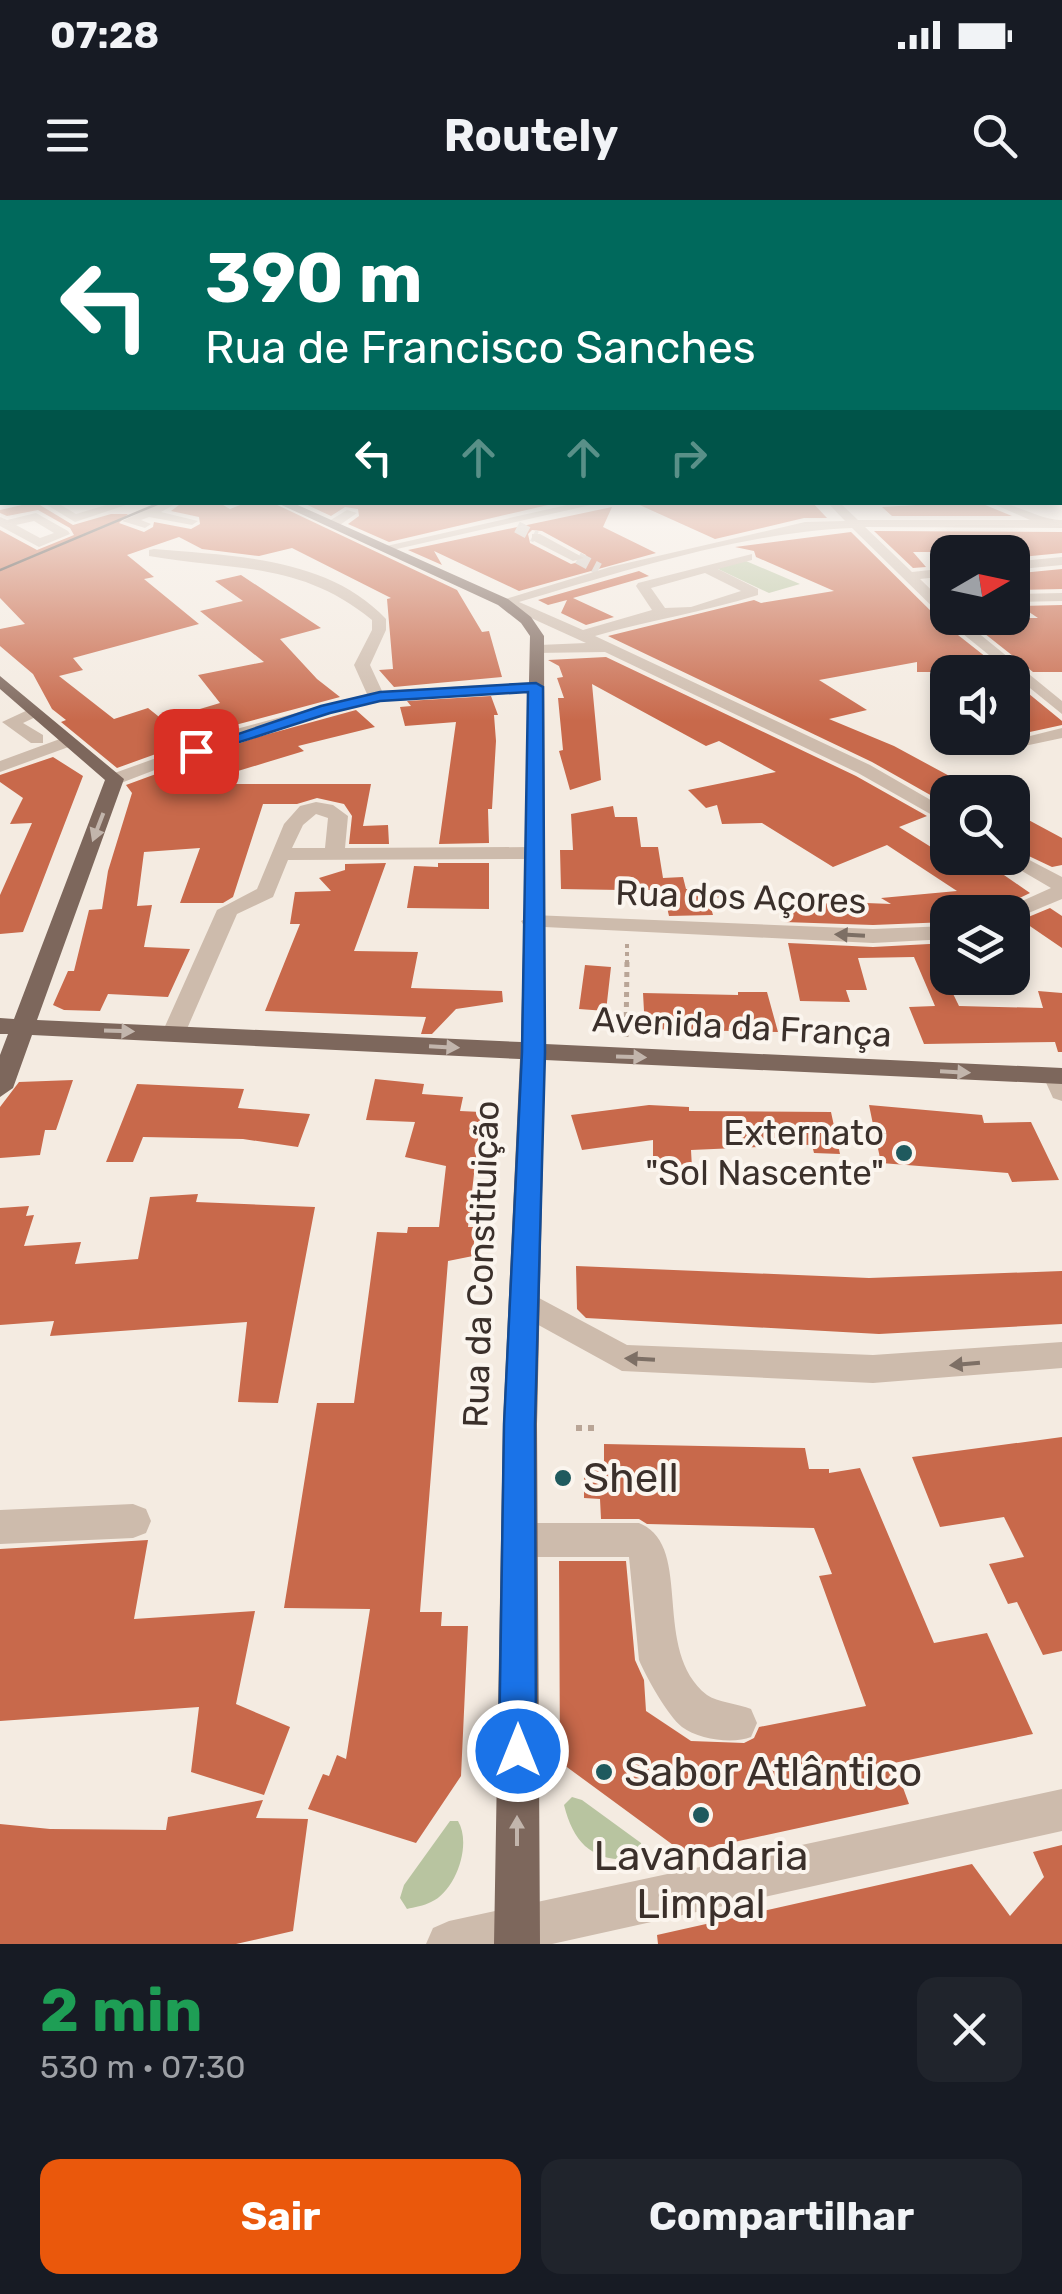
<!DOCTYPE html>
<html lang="pt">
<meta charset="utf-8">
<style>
:root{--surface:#171b24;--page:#20242c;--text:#f1f3f6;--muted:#9ea1a6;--accent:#ea580c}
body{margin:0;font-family:Rubik,sans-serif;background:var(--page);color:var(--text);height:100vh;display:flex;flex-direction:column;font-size:38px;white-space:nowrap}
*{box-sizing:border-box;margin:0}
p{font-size:32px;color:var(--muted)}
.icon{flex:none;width:55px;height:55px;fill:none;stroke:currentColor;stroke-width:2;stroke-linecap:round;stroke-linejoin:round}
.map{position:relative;height:1744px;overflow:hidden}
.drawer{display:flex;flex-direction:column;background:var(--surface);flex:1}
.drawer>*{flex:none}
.banner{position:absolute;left:0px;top:0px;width:1062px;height:305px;box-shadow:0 5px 15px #0003;background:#00695c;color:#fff;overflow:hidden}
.needle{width:65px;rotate:81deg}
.buttons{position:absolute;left:930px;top:335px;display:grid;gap:20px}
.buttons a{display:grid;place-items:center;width:100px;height:100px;border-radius:20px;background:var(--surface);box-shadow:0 5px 15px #0003;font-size:50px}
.pin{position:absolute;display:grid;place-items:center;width:85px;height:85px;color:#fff;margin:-42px;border-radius:20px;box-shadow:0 5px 15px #0006}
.me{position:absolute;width:110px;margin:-55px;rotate:0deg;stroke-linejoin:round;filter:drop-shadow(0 0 8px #0008)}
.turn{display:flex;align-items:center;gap:35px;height:210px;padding:0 40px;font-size:45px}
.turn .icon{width:130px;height:130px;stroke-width:2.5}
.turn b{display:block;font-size:70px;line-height:85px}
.lanes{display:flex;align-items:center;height:95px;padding:0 40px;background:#0003;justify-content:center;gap:50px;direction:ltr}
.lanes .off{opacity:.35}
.round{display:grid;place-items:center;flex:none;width:105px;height:105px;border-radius:20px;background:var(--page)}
.summary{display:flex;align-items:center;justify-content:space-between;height:170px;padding:0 40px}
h1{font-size:60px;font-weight:700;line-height:75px;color:#1e9e55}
.button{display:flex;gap:20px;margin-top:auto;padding:20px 40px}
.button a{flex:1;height:115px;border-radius:20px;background:var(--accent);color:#fff;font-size:40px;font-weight:700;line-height:115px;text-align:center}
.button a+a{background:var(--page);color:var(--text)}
.status{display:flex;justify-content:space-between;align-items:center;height:70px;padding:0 50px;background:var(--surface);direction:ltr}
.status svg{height:28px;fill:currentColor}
header{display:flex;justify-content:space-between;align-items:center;height:130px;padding:0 40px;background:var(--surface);font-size:45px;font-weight:700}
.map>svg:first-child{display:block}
.green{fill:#b8c4a0}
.building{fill:#c8694b;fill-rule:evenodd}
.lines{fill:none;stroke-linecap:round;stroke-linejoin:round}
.minor-tunnel{stroke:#cfc6bd;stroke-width:12;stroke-dasharray:12 6;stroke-linecap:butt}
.path-far2{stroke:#b9a596;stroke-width:4;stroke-dasharray:4 4;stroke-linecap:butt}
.path-far1{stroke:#b9a596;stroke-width:5;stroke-dasharray:5 5;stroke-linecap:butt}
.path{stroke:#b9a596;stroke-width:6;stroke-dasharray:6 6;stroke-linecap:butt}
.minor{fill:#cdbbac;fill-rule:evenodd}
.major{fill:#7d675c;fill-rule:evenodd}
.tram{stroke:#3b302b;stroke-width:2.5}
.oneway{fill:#c2b5ac}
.oneway2{fill:#7d6f65}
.route{fill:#1a73e8;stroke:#114b97;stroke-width:2.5}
.poi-dot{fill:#1f5a5e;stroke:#fbf5ee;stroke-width:4}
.labels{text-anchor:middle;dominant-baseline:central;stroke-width:8;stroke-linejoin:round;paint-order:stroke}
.street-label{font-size:35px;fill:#3b302b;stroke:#fbf5ee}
.poi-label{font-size:35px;fill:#3b302b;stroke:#fbf5ee;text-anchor:end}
.near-poi-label{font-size:42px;fill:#3b302b;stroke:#fbf5ee;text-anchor:start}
</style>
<div class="status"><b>07:28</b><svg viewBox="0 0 49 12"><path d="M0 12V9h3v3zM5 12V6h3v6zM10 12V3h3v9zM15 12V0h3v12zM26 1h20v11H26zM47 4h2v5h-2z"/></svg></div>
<header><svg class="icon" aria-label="menu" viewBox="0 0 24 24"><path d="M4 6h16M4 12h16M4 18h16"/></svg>Routely<svg class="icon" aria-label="search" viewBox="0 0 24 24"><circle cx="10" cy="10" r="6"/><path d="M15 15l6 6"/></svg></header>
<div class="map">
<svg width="1062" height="1744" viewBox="0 0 1062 1744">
<rect width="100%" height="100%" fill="#f4ebe1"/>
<path class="green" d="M746,361L800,384L769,393L716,368Z
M572,1597L582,1600L641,1643L642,1653L637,1659C594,1663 574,1645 564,1605Z
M450,1621H458C472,1644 456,1691 431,1702C424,1706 414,1707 407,1709L400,1698L404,1685Z"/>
<path class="building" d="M35,302L73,325L111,314H128L119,323L144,332L153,327L154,322L191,329L200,324L199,317L171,311L183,302H218L230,309L248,302H271L457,390L482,432L489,431L502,477L394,487L379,470L393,469L387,399L391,398L292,348L259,356L202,349L179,337L127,355L154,377L144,379L199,424L73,458L83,470L59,476L114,519L148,508L163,520L220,503L198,475L264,462L200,411L243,401L215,381L241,375L321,428L280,439L317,479L340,497L239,524L117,568L61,522L66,520L52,509L33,474L0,446V429L25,424L0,398V330L37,350L74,335L70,328L38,310L7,316L0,313V310Z
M301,302H561L389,342L348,324L359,316L358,309L345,307L331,316Z
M633,302H812L827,318H804L715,339Z
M967,302H978L1012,316H892L882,307Z
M612,307L603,327L656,353L519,391L434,351L442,365L408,350ZM532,330L542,331L586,355L587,360L571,364L530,343L528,334Z
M874,331L1062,332V353L1012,358V352H913L926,367L913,368Z
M851,332L944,424L1005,472H917V462L819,480L867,510L829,519L894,546L979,592H948V605L872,562L608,436L754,400L761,403L834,391L756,357L754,351L735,347Z
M1062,369V389L1012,390V374Z
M639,371L649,376L573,398L614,417L586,425L561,413L567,400L548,405L538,400Z
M1062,405V472H1033L965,418H1038L1020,406Z
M606,457L856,576L927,616L899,627L971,672L991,666L1030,693L1001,707L948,712V722L873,725L784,722L781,708L841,702L891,704L881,698L957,691L887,645L833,667L762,623L722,624L717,605L706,608L688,590L776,572L719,541L706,546L592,484L601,580L570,590L559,551L563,550L558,498H564L557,478L563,477L559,466L548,460Z
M1012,480L1062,521V525L1012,536Z
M491,496L498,515H494L496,541L492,609H488L489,643L439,644L456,522L405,526L400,507L411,506L407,501Z
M356,510L375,527L298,546L304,551L195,584H371L363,626L388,625L389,644H349L352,616L344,604L317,598L297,604H263L233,697L223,703H180L200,648L144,652L137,706L152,705L144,747L190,749L168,797L108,794L100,811L64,810L53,805L68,771H74L89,710L102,709L108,671L132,593L126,585L254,538Z
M53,557L83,576L23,732L0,734V695L32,623L10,624L23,598L0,582V575Z
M613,606L615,617H637L641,647H658L663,678L683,677L686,689L735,691L709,701L713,715L669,716L663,690H637V682H622L621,690L561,689L560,650H573L571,614Z
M1012,611L1062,638V665L1052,667L1012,648Z
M386,663L354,751L418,752L411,788L502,791L503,802L456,809L432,834H421L426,817L265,811L300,724H290L295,692L331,691L319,678L345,670V664Z
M438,663H489V709L407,708L414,666L438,667Z
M1050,708L1062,716V748L1021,720Z
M788,743L873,747L948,743V758L936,759L959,806L1043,808L1038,791L1062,793V852H1058L1055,842L924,844L909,807L935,806L914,757L858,758L867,790H846L850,802L800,801Z
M585,765L611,767L606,811L579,809Z
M738,792H767L778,832L645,829L643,793L738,795Z
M375,879L424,884L422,894L463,897L460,911L481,912L468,1027H475L473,1056L448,1061L420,1412H442L441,1426H468L461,1576L416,1643L308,1609L323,1574L329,1576L337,1555L346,1559L370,1409L284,1408L317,1203H354L377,1032L407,1033L408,1027H439L446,966L405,957L415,922L366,920Z
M73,880L56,930H45L40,955L0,958V907L19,882Z
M137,884L244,889L238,908L310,914L298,947L243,939L143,937L133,962H106Z
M649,905L689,907V911L831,912L840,954L814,953L812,945L758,944L759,947L691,950L692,968L653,966V940L582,950L571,915Z
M869,905L982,915L984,923L1031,922L1059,980L1012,982L1008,973L881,963Z
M198,994L196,1002L315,1007L278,1203L238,1202L247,1122L50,1136L54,1121L0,1125V1008L29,1006L26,1016L34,1015L24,1046L81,1042L75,1064L138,1059L150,997Z
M576,1066L869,1078L1062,1071V1124L879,1134L586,1118L577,1109Z
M1062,1237V1451L1043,1455L1017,1402L1008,1404L989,1364L1024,1357L1004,1317L940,1327L912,1257Z
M604,1244L805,1248L809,1269H829V1273L860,1268L934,1443L987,1433L1033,1534L894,1563L909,1604L684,1653L560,1562L559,1361H626L635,1460L644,1480L646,1511L691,1541L744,1543L754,1538L759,1527L866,1506L819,1376L832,1374L814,1328L647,1324L639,1319H601L600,1299L584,1298V1264H604Z
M148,1340L134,1419L255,1411L236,1504L290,1527L264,1595L191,1572L199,1507L0,1521V1349Z
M263,1600L256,1618L308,1619L293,1731L236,1744H0V1624L50,1629L166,1630L168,1617Z
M1062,1645V1744H658L657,1735L972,1664L1010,1716L1044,1677L1033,1652Z"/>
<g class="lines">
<path class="minor-tunnel" d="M517,327L536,337
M578,358L599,369"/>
<path class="path-far2" d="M627,764V743"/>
<path class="path-far1" d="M626,837L627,761"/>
<path class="path" d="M576,1228H599"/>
<path class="minor" d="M42,302H56L76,314L116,302H135L75,322Z
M163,302H179L161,312L198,321L192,325L149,317L141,320L151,324L145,328L122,321Z
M580,302H604L388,351L382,347Z
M827,302H839L858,320H1030L989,302C1017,302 1037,320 1062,320V328L865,327L912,372L948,368V376L920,379L948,406V418H960L1062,501V514L947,421L852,328C744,332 622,372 519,402L583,430L652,410L636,386L638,383L752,354V360L718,369L758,389V395C704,412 650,420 595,436L870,565L948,610V624L858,573L605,452L534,453L531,450L539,445L586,443L496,402L610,367L805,322L845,321ZM705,373L741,391L691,407L665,408L651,388Z
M347,310L357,313L337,327H329V321Z
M36,313L68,331L70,334L39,347L0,326V317L7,320ZM34,321L54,333L40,338L16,325Z
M532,334H540L584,358L573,361L532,340Z
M154,349C233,356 328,357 386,419V430L370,465L382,491L535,482L543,487L535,492C486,493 436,491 388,500C296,516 208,549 121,583H109V575L240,528L367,494L354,465L372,430V420C300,361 234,371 149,356V350Z
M1062,357V365L1012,370V362Z
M1062,393V401L1012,402V394Z
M30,509L44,513L23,523L43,535V543H31L2,522Z
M1062,528V538L987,554L978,549Z
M68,536L77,541L74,545L0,572V561Z
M316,602L333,605L348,616L345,648L533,647L543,653L533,659L288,660L273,697L237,714L183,838H165L162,833L217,710L257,689L284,624L300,606ZM316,614L328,618L325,648H292L303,625Z
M1012,651L1062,677V699L1012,720V712H1002L1004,709L1051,688L1005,661L1002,658H1012Z
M532,715L873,729L948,726V739L873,743L524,726L521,721Z
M1056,868L1062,869V901L1053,898L1043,876Z
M524,1090L627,1145L873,1155L1062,1142V1168L873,1183L622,1171L513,1111L509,1102L513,1093Z
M133,1304L146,1309L151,1321L146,1333L133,1338L0,1344V1310Z
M519,1323H639C695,1345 650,1450 707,1495C717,1502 739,1504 751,1509L757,1523L751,1537C734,1544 699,1540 682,1527C668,1516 646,1477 639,1460L629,1357H519L506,1352L501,1340L506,1328Z
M1062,1589V1631L552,1744H426L433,1728L449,1721Z"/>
<path class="major" d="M0,296H2V302H0Z
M275,302H291L508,399L531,417L544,436L545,844L1062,868V884L545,860L537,1224L540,1744H494L503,1224L520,859L32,835L13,888L0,897V855L8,834H0V818L14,819L105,580L0,489V476L124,579L37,820L521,842L530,436L521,423L498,405Z"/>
<path class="tram" d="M0,370L162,302"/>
</g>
<defs><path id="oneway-solid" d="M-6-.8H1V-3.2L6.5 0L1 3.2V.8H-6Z" transform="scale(2.5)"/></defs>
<g class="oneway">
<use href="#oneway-solid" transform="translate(98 627) rotate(111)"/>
<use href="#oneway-solid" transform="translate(119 831) rotate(2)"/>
<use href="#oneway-solid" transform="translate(444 847) rotate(3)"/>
<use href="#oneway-solid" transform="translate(631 857) rotate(2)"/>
<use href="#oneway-solid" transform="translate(955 872) rotate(3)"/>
<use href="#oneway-solid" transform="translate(517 1631) rotate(-90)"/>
</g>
<g class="oneway2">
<use href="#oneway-solid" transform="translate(850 735) rotate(-177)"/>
<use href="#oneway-solid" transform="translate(640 1159) rotate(-177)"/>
<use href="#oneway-solid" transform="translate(965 1164) rotate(175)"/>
</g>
<linearGradient id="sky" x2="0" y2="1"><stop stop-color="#7eb2d2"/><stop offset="0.53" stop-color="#faf6f2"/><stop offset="1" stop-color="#faf6f2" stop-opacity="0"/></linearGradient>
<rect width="1062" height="521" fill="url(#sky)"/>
<path class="route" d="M536,483L543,487L545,852L535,1224L536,1551L531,1564L518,1570L504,1564L499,1551L504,1224L522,852L528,492L380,501L330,513L202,554L188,551L321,506L380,492Z"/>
<g class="poi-dot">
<circle cx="904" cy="953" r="10"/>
<circle cx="563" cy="1278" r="10"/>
<circle cx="604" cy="1572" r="10"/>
<circle cx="701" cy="1615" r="10"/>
</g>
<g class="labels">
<g class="street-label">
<text transform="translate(741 697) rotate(2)">Rua dos Açores</text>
<text transform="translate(742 827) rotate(3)">Avenida da França</text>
<text transform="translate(481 1064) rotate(-88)">Rua da Constituição</text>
</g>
<g class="poi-label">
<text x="884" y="933">Externato<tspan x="884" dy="40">"Sol Nascente"</tspan></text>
</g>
<g class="near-poi-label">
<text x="583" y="1278">Shell</text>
<text x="624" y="1572">Sabor Atlântico</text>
<text x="701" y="1656" text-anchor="middle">Lavandaria<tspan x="701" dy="48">Limpal</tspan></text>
</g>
</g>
</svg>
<div class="buttons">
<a><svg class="needle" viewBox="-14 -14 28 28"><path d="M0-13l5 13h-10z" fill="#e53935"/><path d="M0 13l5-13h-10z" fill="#9ea1a6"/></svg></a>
<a><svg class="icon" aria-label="sound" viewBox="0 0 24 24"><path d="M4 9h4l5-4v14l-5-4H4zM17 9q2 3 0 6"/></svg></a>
<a><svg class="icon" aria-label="search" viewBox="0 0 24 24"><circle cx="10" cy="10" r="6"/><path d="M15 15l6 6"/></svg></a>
<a><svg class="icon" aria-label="layers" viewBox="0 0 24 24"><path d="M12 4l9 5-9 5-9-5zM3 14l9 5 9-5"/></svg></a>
</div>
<div class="pin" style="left:196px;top:551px;background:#d93025"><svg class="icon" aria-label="arrive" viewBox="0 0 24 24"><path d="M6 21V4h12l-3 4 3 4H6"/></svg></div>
<svg class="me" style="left:518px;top:1551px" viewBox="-20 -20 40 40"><circle r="17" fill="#1a73e8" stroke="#fff" stroke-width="3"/><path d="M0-11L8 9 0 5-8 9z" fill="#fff"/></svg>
<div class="banner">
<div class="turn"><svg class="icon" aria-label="left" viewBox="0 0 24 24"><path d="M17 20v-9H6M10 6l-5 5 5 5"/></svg><div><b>390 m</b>Rua de Francisco Sanches</div></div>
<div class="lanes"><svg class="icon" aria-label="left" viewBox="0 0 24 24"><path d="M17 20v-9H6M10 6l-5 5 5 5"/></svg><svg class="icon off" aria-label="ahead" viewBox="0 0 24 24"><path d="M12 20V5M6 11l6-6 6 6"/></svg><svg class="icon off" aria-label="ahead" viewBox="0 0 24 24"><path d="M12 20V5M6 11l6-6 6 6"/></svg><svg class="icon off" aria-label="right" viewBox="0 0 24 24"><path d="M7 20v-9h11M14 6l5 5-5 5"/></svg></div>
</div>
</div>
<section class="drawer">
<div class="summary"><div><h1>2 min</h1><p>530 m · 07:30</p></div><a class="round"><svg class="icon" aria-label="close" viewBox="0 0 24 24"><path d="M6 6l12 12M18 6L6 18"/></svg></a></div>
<div class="button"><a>Sair</a><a>Compartilhar</a></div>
</section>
